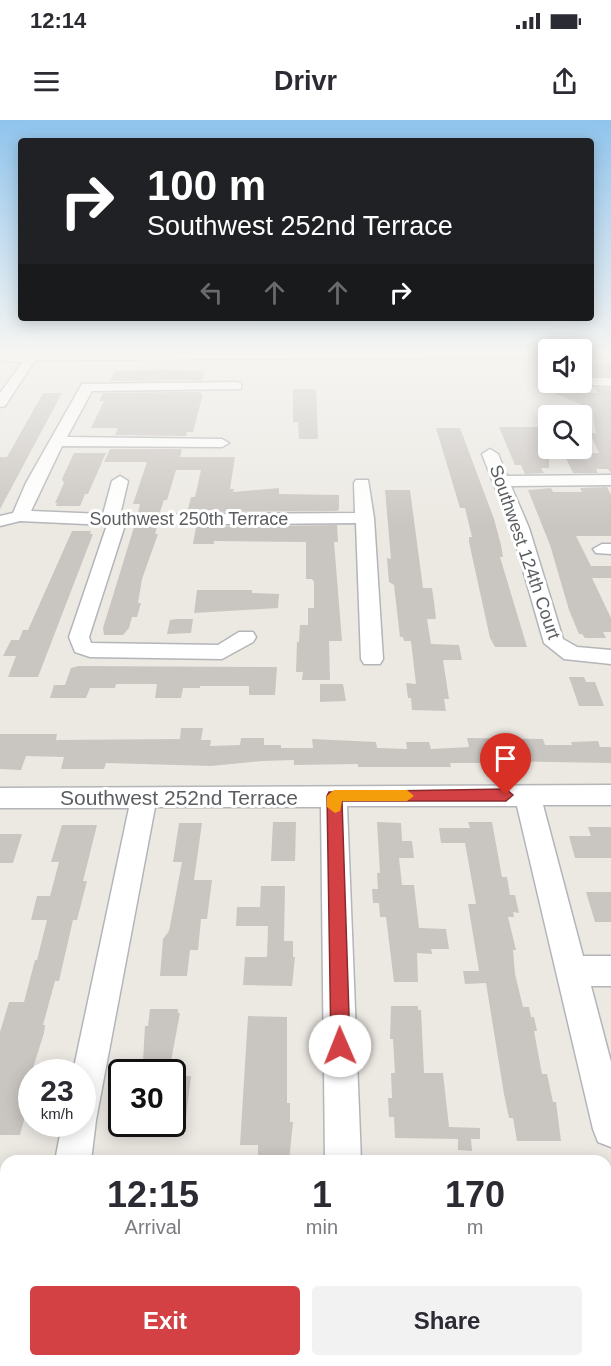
<!DOCTYPE html>
<style>
:root{--surface:#fff;--page:#f2f2f3;--text:#2b2b33;--muted:#7c7c81;--accent:#d34144}
body{margin:0;font-family:Arial,sans-serif;background:var(--page);color:var(--text);height:100vh;display:flex;flex-direction:column;font-size:22px;white-space:nowrap}
*{box-sizing:border-box;margin:0}
p{font-size:20px;color:var(--muted)}
.icon{flex:none;width:33px;height:33px;fill:none;stroke:currentColor;stroke-width:2;stroke-linecap:round;stroke-linejoin:round}
.map{position:relative;flex:1;overflow:hidden}
.drawer{position:absolute;left:0px;top:1035px;width:612px;height:212px;display:flex;flex-direction:column;background:var(--surface);border-radius:18px 18px 0 0;box-shadow:0 3px 15px #0003}
.drawer>*{flex:none}
.banner{position:absolute;left:18px;top:18px;width:576px;height:183px;border-radius:6px;box-shadow:0 3px 15px #0003;background:#202124;color:#fff;overflow:hidden}
.buttons{position:absolute;left:538px;top:219px;display:grid;gap:12px}
.buttons a{display:grid;place-items:center;width:54px;height:54px;border-radius:6px;background:var(--surface);box-shadow:0 3px 15px #0003;font-size:30px}
.speed{position:absolute;left:18px;top:939px;display:flex;gap:12px;font-size:30px;font-weight:700;text-align:center}
.speed>*{display:grid;place-content:center;width:78px;height:78px;border-radius:50%;background:var(--surface);box-shadow:0 3px 15px #0003;line-height:1}
.speed small{font-size:15px;font-weight:400}
.speed .limit{border:3px solid #111;border-radius:9px;background:#fff;color:#111}
.pin{position:absolute;display:grid;place-items:center;width:51px;height:51px;color:#fff;margin:-62px -26px;border-radius:50% 50% 50% 0;rotate:-45deg;box-shadow:0 0 6px #0007}
.pin .icon{rotate:45deg}
.me{position:absolute;width:66px;margin:-33px;rotate:359deg;stroke-linejoin:round;filter:drop-shadow(0 0 4px #0008)}
.turn{display:flex;align-items:center;gap:21px;height:126px;padding:0 30px;font-size:27px}
.turn .icon{width:78px;height:78px;stroke-width:2.5}
.turn b{display:block;font-size:42px;line-height:51px}
.lanes{display:flex;align-items:center;height:57px;padding:0 30px;background:#0003;justify-content:center;gap:30px;direction:ltr}
.lanes .off{opacity:.35}
.eta{display:flex;justify-content:space-evenly;align-items:center;height:102px;text-align:center}
.eta b{font-size:36px;font-weight:700;line-height:42px}
.cta{display:flex;gap:12px;margin-top:auto;padding:12px 30px}
.cta a{flex:1;height:69px;border-radius:6px;background:var(--accent);color:#fff;font-size:24px;font-weight:700;line-height:69px;text-align:center}
.cta a+a{background:var(--page);color:var(--text)}
.status{display:flex;justify-content:space-between;align-items:center;height:42px;padding:0 30px;background:var(--surface);direction:ltr}
.status svg{height:16px;fill:currentColor}
header{display:flex;justify-content:space-between;align-items:center;height:78px;padding:0 30px;background:var(--surface);font-size:27px;font-weight:700}
.map>svg:first-child{display:block}
.building{fill:#c9c5c1}
.lines{fill:none;stroke-linecap:round;stroke-linejoin:round}
.minor-casing{stroke:#b3b5b8;stroke-width:3}
.minor{fill:#fff;fill-rule:evenodd}
.route{fill:#d34144;stroke:#892a2c;stroke-width:1.5}
.slow{fill:#f59e0b}
.labels{text-anchor:middle;dominant-baseline:central;stroke-width:6;stroke-linejoin:round;paint-order:stroke}
.far-street-label{font-size:18px;fill:#5b5e61;stroke:#fff}
.street-label{font-size:21px;fill:#5b5e61;stroke:#fff}
</style>
<div class="status"><b>12:14</b><svg viewBox="0 0 49 12"><path d="M0 12V9h3v3zM5 12V6h3v6zM10 12V3h3v9zM15 12V0h3v12zM26 1h20v11H26zM47 4h2v5h-2z"/></svg></div>
<header><svg class="icon" aria-label="menu" viewBox="0 0 24 24"><path d="M4 6h16M4 12h16M4 18h16"/></svg>Drivr<svg class="icon" aria-label="share" viewBox="0 0 24 24"><path d="M12 15V3M7 8l5-5 5 5M5 13v7h14v-7"/></svg></header>
<div class="map">
<svg width="611" height="1246" viewBox="0 0 611 1246">
<rect width="100%" height="100%" fill="#ece9e3"/>
<path class="building" d="M611,243V256H586L582,250V244Z
M115,251L162,250L204,251L202,260L110,261Z
M595,268H611V353L608,349H596L598,353H573L565,336L592,337L590,333H599L590,313H596L592,289L554,273H598Z
M293,269H316L318,319H299L298,302H293Z
M199,272L203,274L193,312H187L186,316L115,315L118,308H91L104,281H99L103,273Z
M43,273H62L0,389V337H7Z
M499,307H549V348H541L544,353L525,354L521,345H515Z
M436,308H460L494,399L501,425L503,437H500L527,527H495L490,518L469,422V417H472L465,388H460Z
M110,329H182L180,337H235L230,369H234L233,372L279,368V374L339,375V389L337,391L198,392V389H188L191,377H195L201,350H176L167,380H164L160,392L138,393L140,384H133L147,342H104Z
M74,333H106L88,374H85L80,386H56L57,383H55L64,363L62,359Z
M607,367L611,375V416H576L591,446H611V458H592L611,498V512H603L606,518H585L582,514H579L569,490L550,425L528,370L551,368L553,372H582L580,368Z
M385,370H410L423,468H432L434,482L436,499H427L431,524L459,525L462,540H443L449,579H444L446,591L412,590L411,578H408L406,563L416,564L411,521H404L403,517H400L394,465L389,462L387,438L391,439Z
M337,405L338,422H334L342,521H329L330,560H302L303,552H296L297,522H299L300,505H308V488H314V462L312,459H306V422L214,421V424H193L196,407Z
M134,407H157L155,414H158L142,459L138,483H141L137,497H132L129,508L123,515H104L103,508Z
M72,411H91L90,414H93L38,557H8L16,536H3L11,520H19L23,510H28Z
M197,470H252V473L279,474L278,488L194,493Z
M176,499H193L191,513L167,514L170,500Z
M79,546L277,547L275,575H249V566H200V568H183L181,578H155L157,564H116L115,568H90L86,578H50L54,565H65L71,548Z
M569,557H584L586,562H595L604,586H579Z
M320,564H343L346,581L320,582Z
M181,608H203L201,620H211L210,626L240,625L241,618H264V625H281V628H313L312,619L376,622L377,628L407,629L406,622H429L431,629L469,627L467,618L543,619L545,625H572L571,622L598,621L600,627H611V643L501,641L502,643H450L451,647H358V644L294,645V640L262,641L211,646L106,643L104,649H61L64,637L26,636L21,650L0,649V614H57L56,620L180,619Z
M273,702H296L295,741H271Z
M377,702L401,703L402,721H412L414,738H399L402,765H414L419,808L446,809L449,829H431L432,834L417,833L418,862H394L386,797H380L379,783H373L372,769H378L377,753H380Z
M468,702H492L502,757H507L510,775H515L519,793L513,792L514,797H508L516,830H513L515,854L523,887H529L531,897H534L537,911H534L542,954H547L553,982H556L561,1021H517L513,998H509L504,974L486,863L465,864L463,851H479L468,784H476L465,723H441L439,708H470Z
M179,703H202L194,760H212L207,799H201L198,830H190L187,856H160L163,819L169,811L182,742H173Z
M62,705H97L83,761H87L77,800H73L59,861H55L43,905H45L44,913L32,951L29,993H26L20,1015H0V912L9,882H24L35,840H37L47,800H31L37,776H50L59,742H51Z
M588,707H611V738H575L569,716H591Z
M0,714H22L13,743H0Z
M261,766H285L284,821H293V837H295L292,866L243,865L245,837H267L268,806H236L237,787H260Z
M586,772H611V802H595Z
M391,886H418V890H421L424,953H443L449,1007L480,1008V1019H471L472,1031L458,1030V1019L395,1018L394,997H389L388,978H392L391,953H395L393,919H390Z
M150,889H178V893H180L171,941H143L145,906H148Z
M248,896L287,897V983H290V1002H293L289,1041H258V1025H240Z
M172,956H191L184,1015H172Z"/>
<g class="lines">
<defs>
<path id="minor" d="M0,232H549V237L35,240L5,286L0,287V273L23,242L0,240Z
M582,232H611V237H582Z
M582,258H611V266L577,265L576,262H582Z
M236,262L241,263V269L92,271L67,317L222,319L229,323L222,327L62,326L31,391L103,394L112,361L120,356L128,361L120,395L355,393L354,363L356,360H368L374,398L383,539L380,544H364L361,539L356,403L125,405L89,517L91,523L218,525L239,512H253L256,517L253,522L222,539L90,537L75,532L69,517L107,405L20,401L0,406V396L13,393L26,363L82,264Z
M490,329L498,334L507,356L611,355V365L511,366L529,408L563,519L577,527L611,530V544L564,539L544,523L511,408L482,334Z
M602,424H611V434L596,433L593,429Z
M611,665V685H543L583,836H611V866H591L611,942V1027L598,1022L593,1009L517,686H347L361,1041H325L321,687H155L96,1000L91,1041H55L62,1004H82V952H73L129,688H0V668Z
M13,1240H55L54,1246H12Z
M327,1240H369V1246H327Z"/>
</defs>
<use href="#minor" class="minor-casing"/>
<use href="#minor" class="minor"/>
</g>
<linearGradient id="sky" x2="0" y2="1"><stop stop-color="#8fc4ed"/><stop offset="0.57" stop-color="#f6f5f2"/><stop offset="1" stop-color="#f6f5f2" stop-opacity="0"/></linearGradient>
<rect width="611" height="406" fill="url(#sky)"/>
<path class="route" d="M506,669L513,675L506,681H342L350,926L347,933L340,936L334,933L331,926L327,676L329,672Z"/>
<path class="slow" d="M334,670H407L414,676L407,681H342L340,691L335,693L327,687V676Z"/>
<g class="labels">
<g class="far-street-label">
<text x="189" y="399">Southwest 250th Terrace</text>
<text transform="translate(525 432) rotate(71)">Southwest 124th Court</text>
</g>
<g class="street-label">
<text x="179" y="677">Southwest 252nd Terrace</text>
</g>
</g>
</svg>
<div class="buttons">
<a><svg class="icon" aria-label="sound" viewBox="0 0 24 24"><path d="M4 9h4l5-4v14l-5-4H4zM17 9q2 3 0 6"/></svg></a>
<a><svg class="icon" aria-label="search" viewBox="0 0 24 24"><circle cx="10" cy="10" r="6"/><path d="M15 15l6 6"/></svg></a>
</div>
<div class="speed"><div>23<small>km/h</small></div><div class="limit">30</div></div>
<div class="pin" style="left:506px;top:675px;background:#d93025"><svg class="icon" aria-label="arrive" viewBox="0 0 24 24"><path d="M6 21V4h12l-3 4 3 4H6"/></svg></div>
<svg class="me" style="left:340px;top:926px" viewBox="-20 -20 40 40"><circle r="19" fill="#fff"/><path d="M0-13L10 11 0 6-10 11z" fill="#d34144"/></svg>
<div class="banner">
<div class="turn"><svg class="icon" aria-label="right" viewBox="0 0 24 24"><path d="M7 20v-9h11M14 6l5 5-5 5"/></svg><div><b>100 m</b>Southwest 252nd Terrace</div></div>
<div class="lanes"><svg class="icon off" aria-label="left" viewBox="0 0 24 24"><path d="M17 20v-9H6M10 6l-5 5 5 5"/></svg><svg class="icon off" aria-label="ahead" viewBox="0 0 24 24"><path d="M12 20V5M6 11l6-6 6 6"/></svg><svg class="icon off" aria-label="ahead" viewBox="0 0 24 24"><path d="M12 20V5M6 11l6-6 6 6"/></svg><svg class="icon" aria-label="right" viewBox="0 0 24 24"><path d="M7 20v-9h11M14 6l5 5-5 5"/></svg></div>
</div>
<section class="drawer">
<div class="eta">
<div><b>12:15</b><p>Arrival</p></div>
<div><b>1</b><p>min</p></div>
<div><b>170</b><p>m</p></div>
</div>
<div class="cta"><a>Exit</a><a>Share</a></div>
</section>
</div>
